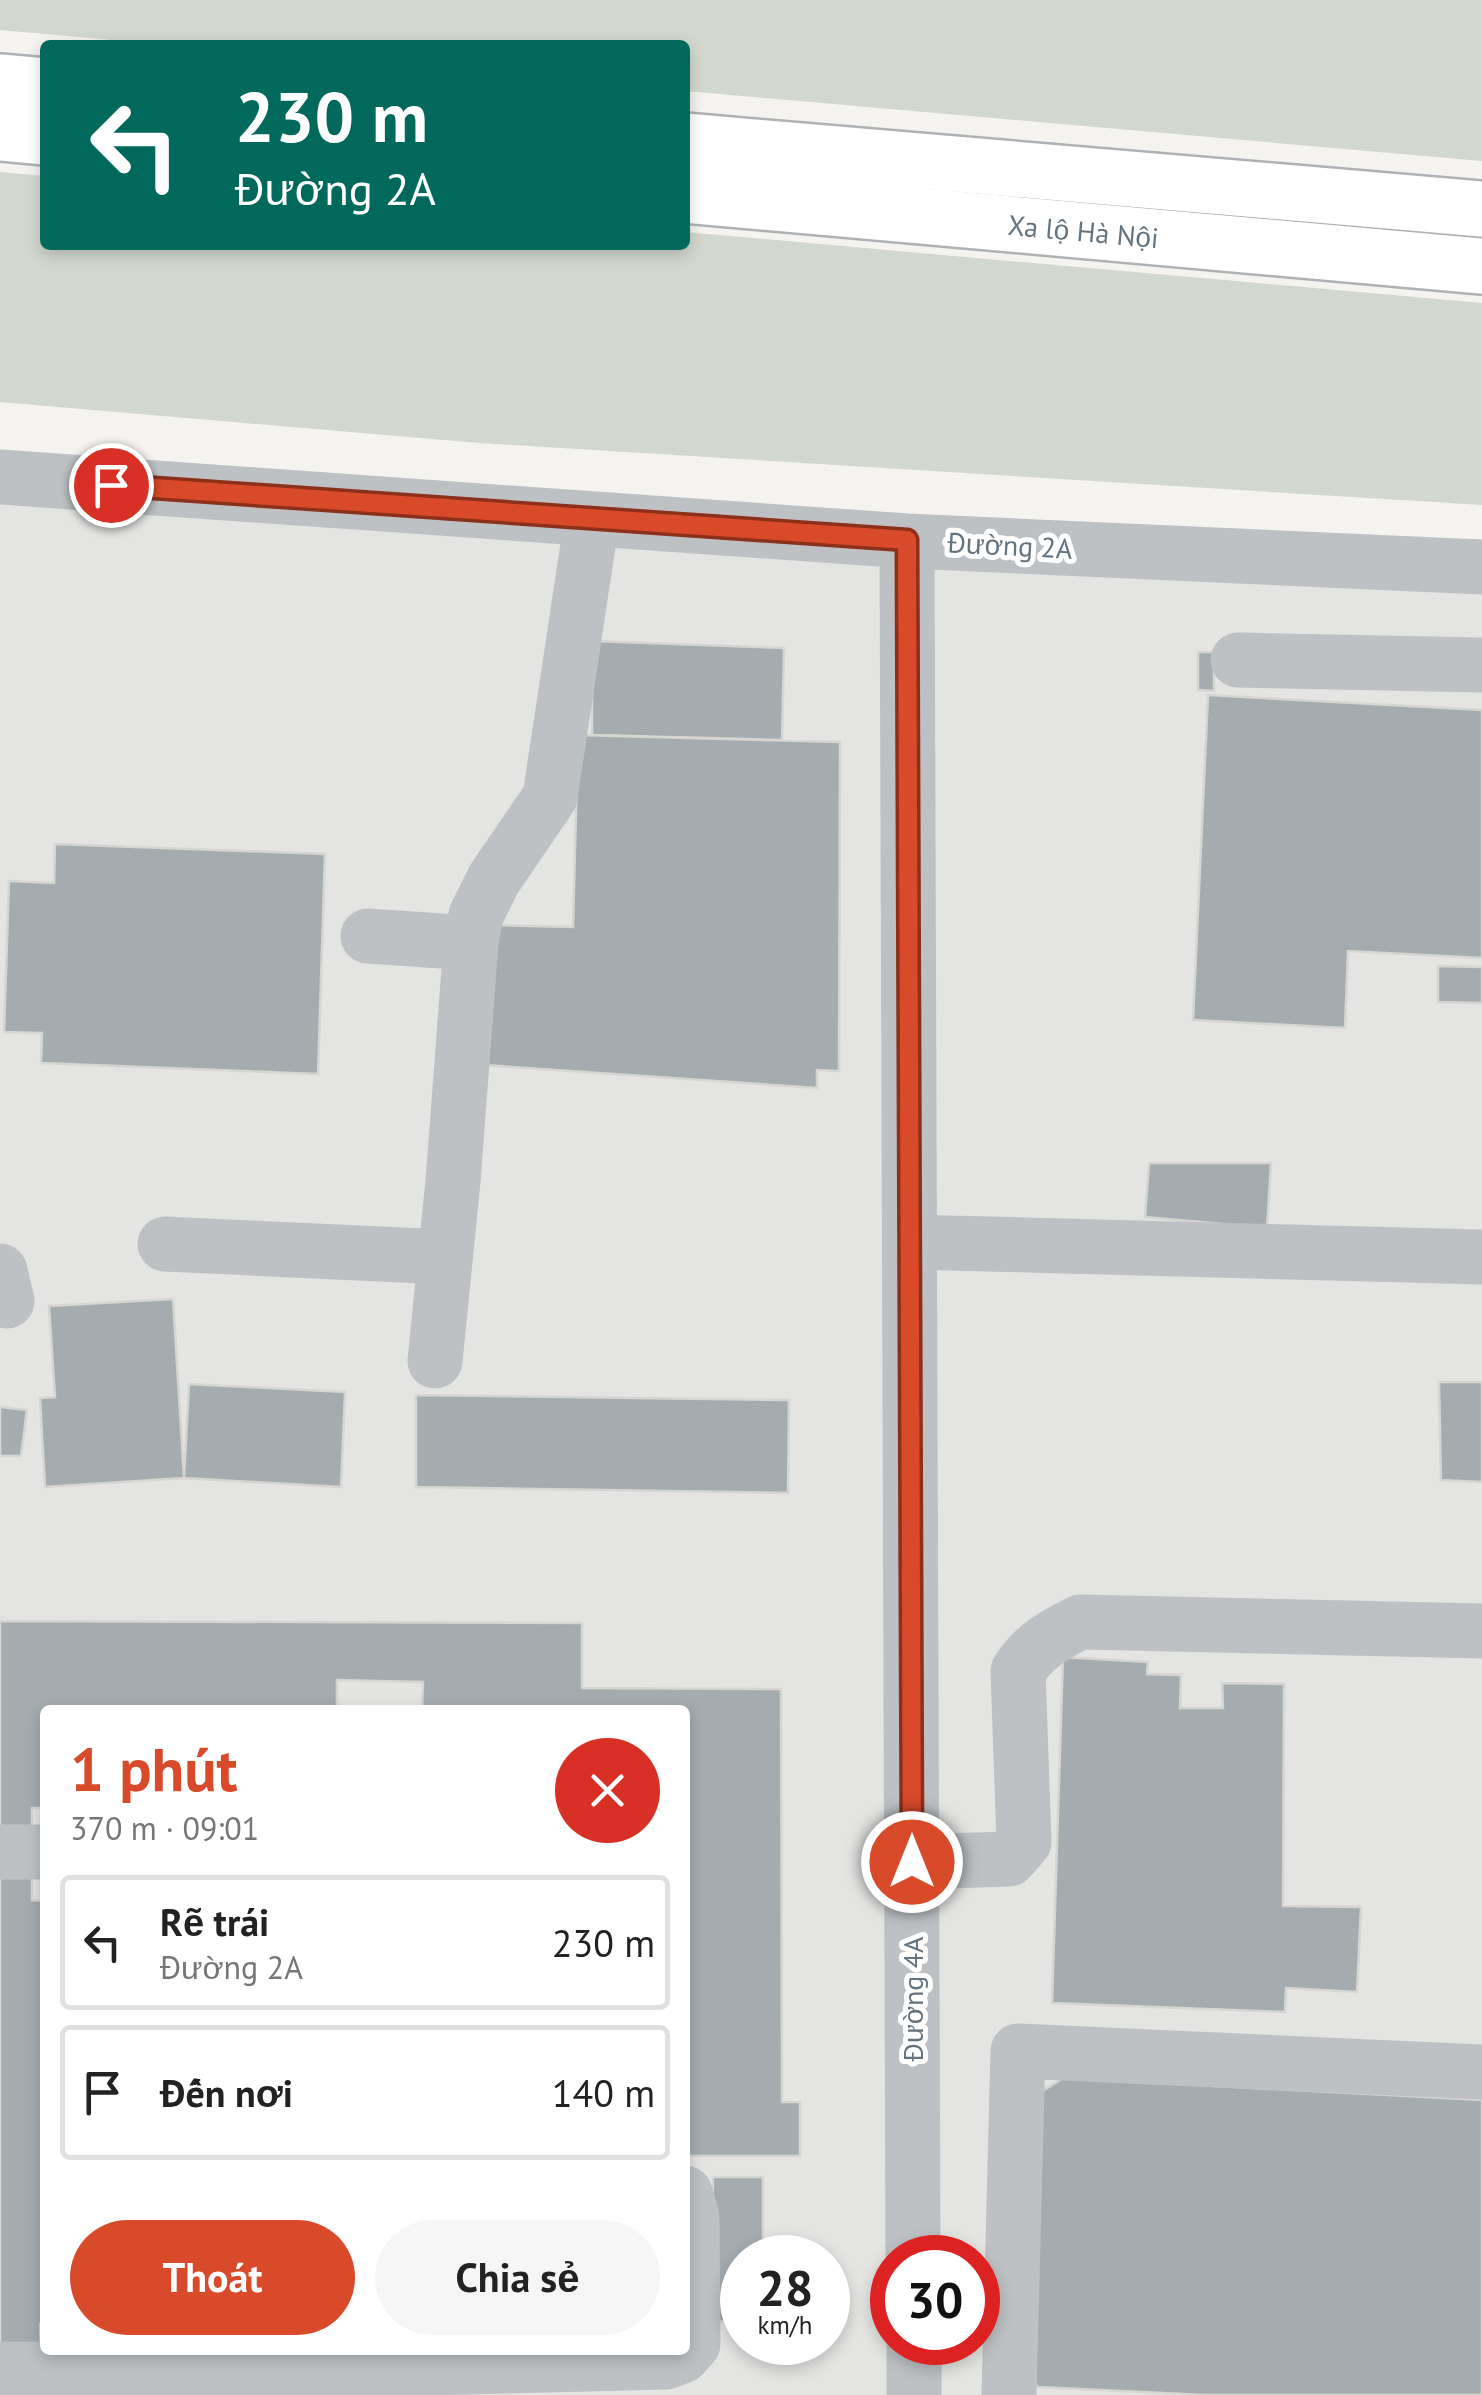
<!DOCTYPE html>
<html lang="vi">
<meta charset="utf-8">
<style>
:root{--surface:#fff;--page:#f6f6f6;--text:#222;--muted:#767676;--line:#e0e0e0;--accent:#d94a2a}
body{margin:0;font-family:"PT Sans",sans-serif;background:var(--page);color:var(--text);height:100vh;display:flex;flex-direction:column;font-size:38px;white-space:nowrap}
*{box-sizing:border-box;margin:0}
p{font-size:32px;color:var(--muted)}
.icon{flex:none;width:55px;height:55px;fill:none;stroke:currentColor;stroke-width:2;stroke-linecap:round;stroke-linejoin:round}
.map{position:relative;flex:1;overflow:hidden}
.details{position:absolute;left:40px;top:1705px;width:650px;height:650px;display:flex;flex-direction:column;background:var(--surface);border-radius:10px;box-shadow:0 5px 15px #0003}
.details>*{flex:none}
.banner{position:absolute;left:40px;top:40px;width:650px;height:210px;border-radius:10px;box-shadow:0 5px 15px #0003;background:#00695c;color:#fff;overflow:hidden}
.speed{position:absolute;left:720px;top:2235px;display:flex;gap:20px;font-size:50px;font-weight:700;text-align:center}
.speed>*{display:grid;place-content:center;width:130px;height:130px;border-radius:50%;background:var(--surface);box-shadow:0 5px 15px #0003;line-height:1}
.speed small{font-size:25px;font-weight:400}
.speed .limit{border:15px solid #d22;background:#fff;color:#111}
.pin{position:absolute;display:grid;place-items:center;width:85px;height:85px;color:#fff;margin:-42px;border:5px solid #fff;border-radius:50%;box-shadow:0 2px 10px #0007}
.me{position:absolute;width:110px;margin:-55px;rotate:0deg;stroke-linejoin:round;filter:drop-shadow(0 0 8px #0008)}
.turn{display:flex;align-items:center;gap:35px;height:210px;padding:0 30px;font-size:45px}
.turn .icon{width:130px;height:130px;stroke-width:2.5}
.turn b{display:block;font-size:70px;line-height:85px}
.round{display:grid;place-items:center;flex:none;width:105px;height:105px;border-radius:52px;background:var(--page)}
.head{display:flex;align-items:center;justify-content:space-between;height:170px;padding:0 30px}
h1{font-size:60px;font-weight:600;line-height:75px;color:var(--accent)}
.primary-button{display:flex;gap:20px;margin-top:auto;padding:20px 30px}
.primary-button a{flex:1;height:115px;border-radius:60px;background:var(--accent);color:#fff;font-size:40px;font-weight:600;line-height:115px;text-align:center}
.primary-button a+a{background:var(--page);color:var(--text)}
ul{padding:0;list-style:none}
li{display:flex;align-items:center;gap:30px;height:135px;margin:0 20px 15px;padding:0 10px;border:5px solid var(--line);border-radius:10px}
li div{flex:1}
li b{display:block;font-size:38px}
li em{font-style:normal}
.map>svg:first-child{display:block}
.built{fill:#e4e5e3;fill-rule:evenodd}
.green{fill:#d3d8cf}
.building{fill:#a4acb0;stroke:#d5d5d2;stroke-width:2.5}
.lines{fill:none;stroke-linecap:round;stroke-linejoin:round}
.highway-casing{stroke:#aeb2b5;stroke-width:60}
.minor{stroke:#bdc1c4;stroke-width:55}
.highway{stroke:#fff;stroke-width:55}
.route-casing{stroke:#8d301b;stroke-width:25}
.route{stroke:#d94a2a;stroke-width:18}
.labels{text-anchor:middle;dominant-baseline:central;stroke-width:10;stroke-linejoin:round;paint-order:stroke}
.street-label{font-size:28px;fill:#64747f;stroke:#fff}
</style>
<div class="map">
<svg width="1482" height="2395" viewBox="0 0 1482 2395">
<rect width="100%" height="100%" fill="#f4f3ef"/>
<path class="built" d="M0,499L1482,589V2395H0ZM45,1710H685V2350H45ZM742,2258H828V2342H742ZM892,2258H978V2342H892Z"/>
<path class="green" d="M0,0H1482V161L685,91V45H168L0,30Z
M0,172L45,176V245H685V232L1482,303V505L479,443L0,402Z"/>
<path class="building" d="M592,641L784,648L782,740L592,735Z
M1198,652H1214V691L1198,690Z
M1208,695L1482,710V958L1348,951L1345,1028L1193,1020Z
M578,735L840,742L839,1071L817,1070V1088L483,1065L492,925L573,927Z
M55,844L325,854L318,1074L41,1063L42,1033L4,1032L9,881L54,883Z
M1438,966L1482,967V1003L1438,1002Z
M1149,1163H1271L1267,1228L1145,1217Z
M173,1299L184,1478L45,1487L40,1398L55,1397L49,1306Z
M1439,1382H1482V1482L1441,1480Z
M189,1384L345,1392L341,1487L184,1478Z
M416,1395L789,1400L788,1493L416,1487Z
M0,1407L27,1410L21,1456H0Z
M0,1621L582,1623V1688L781,1689L782,2102H800V2156H685V1710H422L423,1682L337,1680V1710H45V1808H32V1900L45,1901V2324H40L41,2355L0,2356Z
M1063,1657L1148,1662L1147,1674L1181,1675L1180,1708H1223L1222,1683L1284,1684L1283,1906L1361,1907L1357,1992L1286,1988L1285,2012L1052,2003Z
M1063,2078L1482,2100V2395H1205L1038,2387L1026,2369L1030,2099Z
M713,2177H763V2258H742V2322L711,2321Z"/>
<g class="lines">
<defs>
<g id="highway">
<path d="M0,82L45,86"/>
<path d="M0,133L45,137"/>
<path d="M685,141L1482,209"/>
<path id="s1" d="M685,195L1482,266"/>
</g>
</defs>
<use href="#highway" class="highway-casing"/>
<path class="minor" d="M0,477L907,541L1482,567
M907,541L913,2258
M1238,660L1482,665
M368,936L471,943
M910,1242L1482,1257
M165,1244L444,1257
M0,1271L7,1301
M435,1361L453,1181L471,943L476,915L494,879L550,797L592,519
M0,1852H45
M912,1862L1009,1859L1024,1842L1018,1671C1033,1647 1054,1635 1080,1622L1482,1631
M914,2342V2395
M0,2369L308,2371L666,2362L682,2356L693,2344L692,2217L685,2193
M1009,2395L1018,2051L1482,2072"/>
<use href="#highway" class="highway"/>
</g>
<g class="lines">
<defs>
<path id="route" d="M111,485L907,540L912,1862"/>
</defs>
<use href="#route" class="route-casing"/>
<use href="#route" class="route"/>
</g>
<g class="labels">
<g class="street-label">
<text stroke="none"><textPath href="#s1" startOffset="400">Xa lộ Hà Nội</textPath></text>
<text transform="translate(1010 545) rotate(3)">Đường 2A</text>
<text transform="translate(912 1999) rotate(-90)">Đường 4A</text>
</g>
</g>
</svg>
<div class="speed"><div>28<small>km/h</small></div><div class="limit">30</div></div>
<div class="pin" style="left:111px;top:485px;background:#d93025"><svg class="icon" aria-label="arrive" viewBox="0 0 24 24"><path d="M6 21V4h12l-3 4 3 4H6"/></svg></div>
<svg class="me" style="left:912px;top:1862px" viewBox="-20 -20 40 40"><circle r="17" fill="#d94a2a" stroke="#fff" stroke-width="3"/><path d="M0-11L8 9 0 5-8 9z" fill="#fff"/></svg>
<div class="banner">
<div class="turn"><svg class="icon" aria-label="left" viewBox="0 0 24 24"><path d="M17 20v-9H6M10 6l-5 5 5 5"/></svg><div><b>230 m</b>Đường 2A</div></div>
</div>
<section class="details">
<div class="head"><div><h1>1 phút</h1><p>370 m · 09:01</p></div><a class="round" style="background:#d93025;color:#fff"><svg class="icon" aria-label="close" viewBox="0 0 24 24"><path d="M6 6l12 12M18 6L6 18"/></svg></a></div>
<ul>
<li><svg class="icon" aria-label="left" viewBox="0 0 24 24"><path d="M17 20v-9H6M10 6l-5 5 5 5"/></svg><div><b>Rẽ trái</b><p>Đường 2A</p></div><em>230 m</em></li>
<li><svg class="icon" aria-label="arrive" viewBox="0 0 24 24"><path d="M6 21V4h12l-3 4 3 4H6"/></svg><div><b>Đến nơi</b></div><em>140 m</em></li>
</ul>
<div class="primary-button"><a>Thoát</a><a>Chia sẻ</a></div>
</section>
</div>
